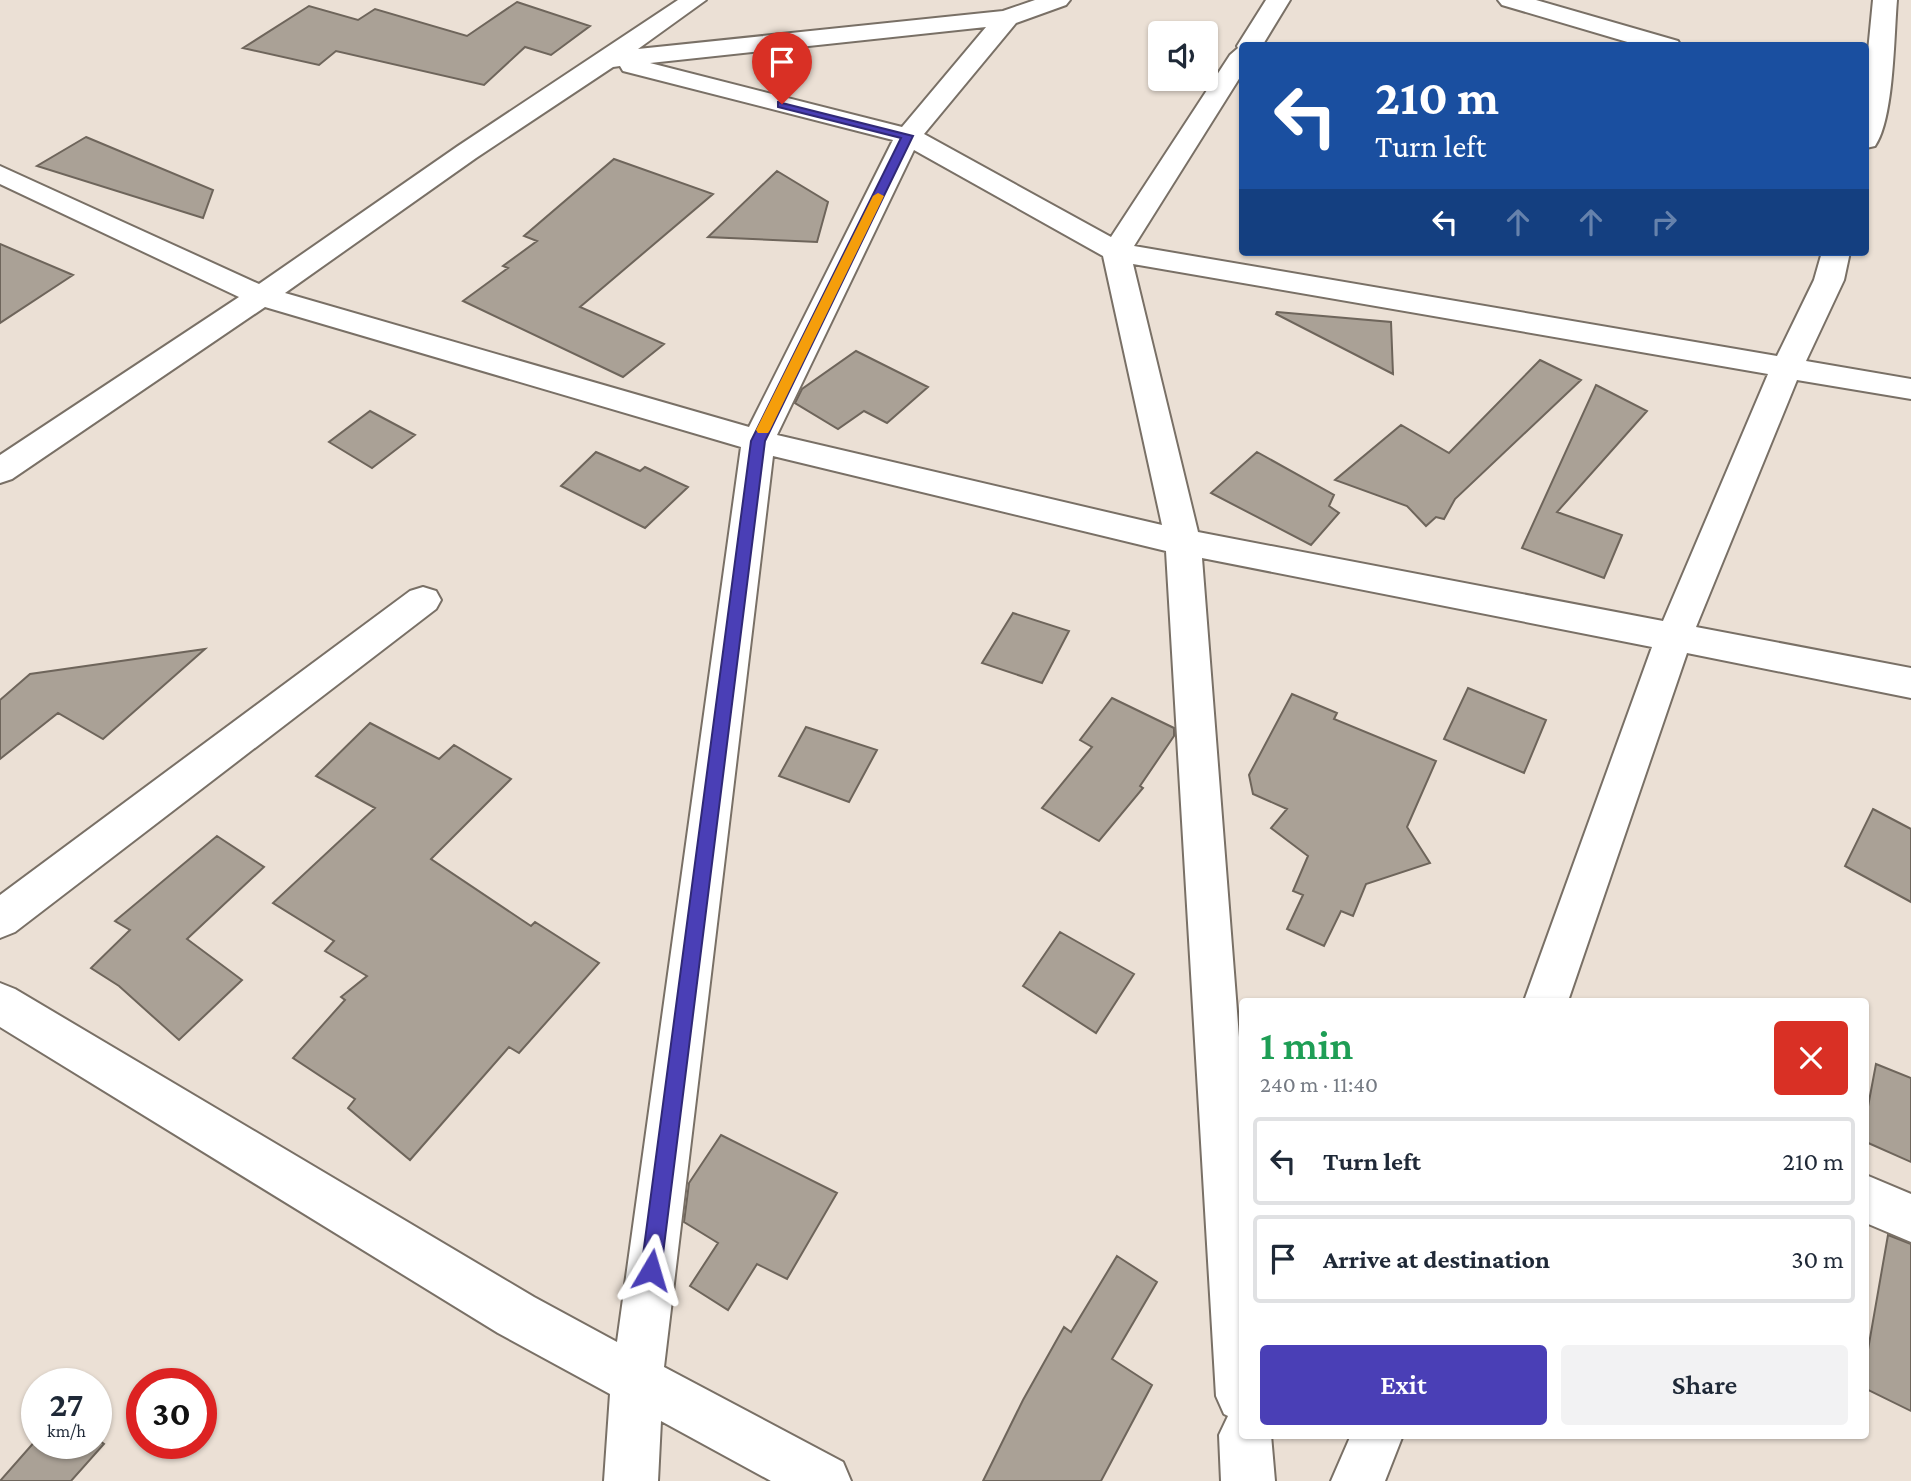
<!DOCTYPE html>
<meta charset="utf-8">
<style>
:root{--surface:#fff;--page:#f2f2f3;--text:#1f2937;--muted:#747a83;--line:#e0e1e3;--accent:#4a3fb6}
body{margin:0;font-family:"Crimson Pro",serif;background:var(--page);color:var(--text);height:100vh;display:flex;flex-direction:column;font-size:26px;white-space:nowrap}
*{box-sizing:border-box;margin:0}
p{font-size:23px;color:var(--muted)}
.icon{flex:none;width:38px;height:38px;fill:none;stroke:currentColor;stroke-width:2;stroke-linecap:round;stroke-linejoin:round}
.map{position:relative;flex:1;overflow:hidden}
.drawer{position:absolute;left:1239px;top:998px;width:630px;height:441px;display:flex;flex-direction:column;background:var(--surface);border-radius:7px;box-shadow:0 2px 5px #0004}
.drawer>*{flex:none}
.guide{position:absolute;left:1239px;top:42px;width:630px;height:214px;border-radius:7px;box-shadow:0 2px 5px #0004;background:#1a4fa0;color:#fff;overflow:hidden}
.tools{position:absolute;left:1148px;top:21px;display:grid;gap:14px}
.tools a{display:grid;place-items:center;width:70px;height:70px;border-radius:7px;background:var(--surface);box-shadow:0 2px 5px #0004;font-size:35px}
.speed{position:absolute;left:21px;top:1368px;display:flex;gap:14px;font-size:35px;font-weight:700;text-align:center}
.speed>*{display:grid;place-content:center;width:91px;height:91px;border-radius:50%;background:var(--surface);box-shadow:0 2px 5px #0004;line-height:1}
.speed small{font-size:18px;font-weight:400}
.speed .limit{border:10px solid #d22;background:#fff;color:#111}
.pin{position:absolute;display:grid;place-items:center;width:60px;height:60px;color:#fff;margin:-72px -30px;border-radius:50% 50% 50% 0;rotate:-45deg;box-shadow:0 0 7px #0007}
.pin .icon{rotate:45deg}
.me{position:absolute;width:77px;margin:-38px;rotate:7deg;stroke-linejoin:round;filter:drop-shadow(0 0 5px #0008)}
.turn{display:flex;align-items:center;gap:24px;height:147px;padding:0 21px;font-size:32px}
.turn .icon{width:91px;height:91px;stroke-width:2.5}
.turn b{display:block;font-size:49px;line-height:60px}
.lanes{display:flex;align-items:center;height:66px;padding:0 21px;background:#0003;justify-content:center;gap:35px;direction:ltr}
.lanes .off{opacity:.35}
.round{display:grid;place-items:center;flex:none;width:74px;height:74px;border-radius:7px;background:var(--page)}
.overview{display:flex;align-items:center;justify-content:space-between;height:119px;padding:0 21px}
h1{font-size:42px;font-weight:600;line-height:52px;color:#1e9e55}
.button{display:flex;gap:14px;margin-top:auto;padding:14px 21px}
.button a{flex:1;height:80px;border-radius:7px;background:var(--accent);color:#fff;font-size:28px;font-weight:600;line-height:80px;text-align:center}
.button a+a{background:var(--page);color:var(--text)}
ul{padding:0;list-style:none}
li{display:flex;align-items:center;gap:21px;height:88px;margin:0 14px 10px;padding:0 7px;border:4px solid var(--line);border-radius:7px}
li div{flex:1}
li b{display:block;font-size:26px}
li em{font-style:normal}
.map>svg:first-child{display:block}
.building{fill:#aaa196;stroke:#6e655b;stroke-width:2}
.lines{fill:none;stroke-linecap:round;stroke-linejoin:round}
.minor-casing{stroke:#797066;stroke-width:4}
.minor{fill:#fff;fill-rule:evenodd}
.route{fill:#4a3fb6;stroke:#302976;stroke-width:2}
.slow{fill:#f59e0b}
</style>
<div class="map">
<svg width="1911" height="1481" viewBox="0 0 1911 1481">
<rect width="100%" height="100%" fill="#ebe0d5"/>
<path class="building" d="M517,2L590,26L551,55L525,47L484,85L336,51L319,65L243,48L309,6L358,20L375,9L467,36Z
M86,137L213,190L203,218L37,166Z
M614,159L713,194L580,307L664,344L623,377L463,301L508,268L503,266L537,241L524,236Z
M777,171L828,202L817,242L708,237Z
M0,244L73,275L0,323Z
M1277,312L1391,322L1393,374L1276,314Z
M856,351L928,387L887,423L864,411L838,429L795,403L802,389Z
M1540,360L1581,380L1455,499L1444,519L1436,517L1426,526L1407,506L1335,480L1401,425L1449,453Z
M1596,385L1647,411L1557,512L1622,535L1604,578L1522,548Z
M370,411L415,435L372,468L329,442Z
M596,452L640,471L645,467L688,487L645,528L561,486Z
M1257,452L1334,495L1329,506L1339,513L1311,545L1211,493Z
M1013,613L1069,631L1042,683L982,663Z
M205,649L103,739L58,713L0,759V700L30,674Z
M1468,688L1546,720L1524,773L1444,739Z
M1292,694L1337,713L1334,719L1436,761L1407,827L1430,863L1366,884L1353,916L1341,911L1324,946L1287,929L1303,895L1293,891L1308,856L1271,828L1287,809L1253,794L1249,775Z
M1112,698L1174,728V736L1140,786L1143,788L1099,841L1042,808L1092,747L1080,740Z
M370,723L439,759L454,745L511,779L431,859L531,926L535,922L599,963L519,1053L509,1047L410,1160L348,1108L355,1099L293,1058L345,1000L341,997L367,976L325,951L334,941L273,903L375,808L316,776Z
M806,727L877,750L849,802L779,776Z
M1873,809L1911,829V902L1845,866Z
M217,836L264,867L187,939L242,980L179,1040L119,986L91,968L130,930L115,921Z
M1060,932L1134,974L1096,1033L1023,986Z
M1876,1064L1911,1078V1162L1866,1142V1117Z
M721,1135L837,1193L787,1279L757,1264L728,1310L690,1286L718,1243L684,1222L689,1183Z
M1888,1235L1911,1244V1411L1866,1389V1361Z
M1117,1256L1157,1282L1112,1359L1152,1385L1101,1481H983L1023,1400L1064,1327L1071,1332Z
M96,1438L104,1444L71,1481H0L37,1439V1444H96Z"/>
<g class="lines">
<defs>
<path id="minor" d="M678,0H706L638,49L1003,11L1035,0H1070L1066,5L1016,23L924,134L1111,237L1230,55L1238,48L1237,46L1266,0H1290L1262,46H1242V74L1134,246L1777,356L1814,280L1822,252H1850L1844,280L1806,361L1911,379V399L1797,380L1696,627L1911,668V698L1687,653L1568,1001H1524L1652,647L1202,558L1242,1076V1435H1271L1275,1481H1221L1219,1435L1228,1416L1224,1414L1216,1396L1166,551L773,456L664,1367L843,1462L851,1481H771L661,1421L658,1481H604L610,1394L498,1333L0,1027V983L15,989L534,1297L617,1342L741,447L265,307L12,479L0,483V455L239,297L0,184V166L259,284L458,146ZM986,27L902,127L650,63ZM620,66L623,71L893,140L749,427L285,293L476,158L613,67ZM914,150L1103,256L1162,525L777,435ZM1133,264L1768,374L1663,621L1198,532Z
M1498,0H1536L1678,41L1681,46H1641L1502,5Z
M1873,0H1897C1894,35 1894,119 1875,146L1866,148V72Z
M423,587L436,591L441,600L436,609L15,932L0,938V895L410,591Z
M1866,1175L1911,1194V1242L1866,1223Z
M1351,1435H1403L1385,1481H1331Z"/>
</defs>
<use href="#minor" class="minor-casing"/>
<use href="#minor" class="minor"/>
</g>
<path class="route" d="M778,102L913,136L765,441L661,1270L658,1277L651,1280L644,1277L641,1270L751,441L901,138L778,107Z"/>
<path class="slow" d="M878,193L884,196L770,430L768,433H758L756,430L873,196Z"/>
</svg>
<div class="tools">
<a><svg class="icon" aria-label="sound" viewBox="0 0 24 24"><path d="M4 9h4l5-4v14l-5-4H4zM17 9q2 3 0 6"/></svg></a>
</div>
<div class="speed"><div>27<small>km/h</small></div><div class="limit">30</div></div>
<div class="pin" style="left:782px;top:104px;background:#d93025"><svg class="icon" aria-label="arrive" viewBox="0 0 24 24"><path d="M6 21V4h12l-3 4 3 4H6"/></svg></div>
<svg class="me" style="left:651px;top:1270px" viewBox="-20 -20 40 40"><path d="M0-17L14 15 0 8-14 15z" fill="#4a3fb6" stroke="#fff" stroke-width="4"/></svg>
<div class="guide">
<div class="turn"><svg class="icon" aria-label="left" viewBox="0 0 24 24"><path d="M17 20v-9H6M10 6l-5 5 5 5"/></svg><div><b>210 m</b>Turn left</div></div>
<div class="lanes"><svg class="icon" aria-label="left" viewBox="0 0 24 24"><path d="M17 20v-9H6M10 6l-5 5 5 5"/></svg><svg class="icon off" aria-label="ahead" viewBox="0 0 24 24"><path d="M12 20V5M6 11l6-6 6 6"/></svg><svg class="icon off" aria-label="ahead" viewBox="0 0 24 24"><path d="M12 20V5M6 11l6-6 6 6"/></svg><svg class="icon off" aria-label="right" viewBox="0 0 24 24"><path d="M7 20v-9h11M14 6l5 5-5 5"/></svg></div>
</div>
<section class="drawer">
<div class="overview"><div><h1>1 min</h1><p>240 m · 11:40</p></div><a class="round" style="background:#d93025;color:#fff"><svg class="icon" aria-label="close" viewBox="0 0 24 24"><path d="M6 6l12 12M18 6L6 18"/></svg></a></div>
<ul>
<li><svg class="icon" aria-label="left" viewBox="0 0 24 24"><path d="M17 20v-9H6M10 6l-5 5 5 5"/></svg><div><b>Turn left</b></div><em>210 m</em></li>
<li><svg class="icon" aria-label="arrive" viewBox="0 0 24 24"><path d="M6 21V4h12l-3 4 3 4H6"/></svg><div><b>Arrive at destination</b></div><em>30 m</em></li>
</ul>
<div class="button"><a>Exit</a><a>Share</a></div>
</section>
</div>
